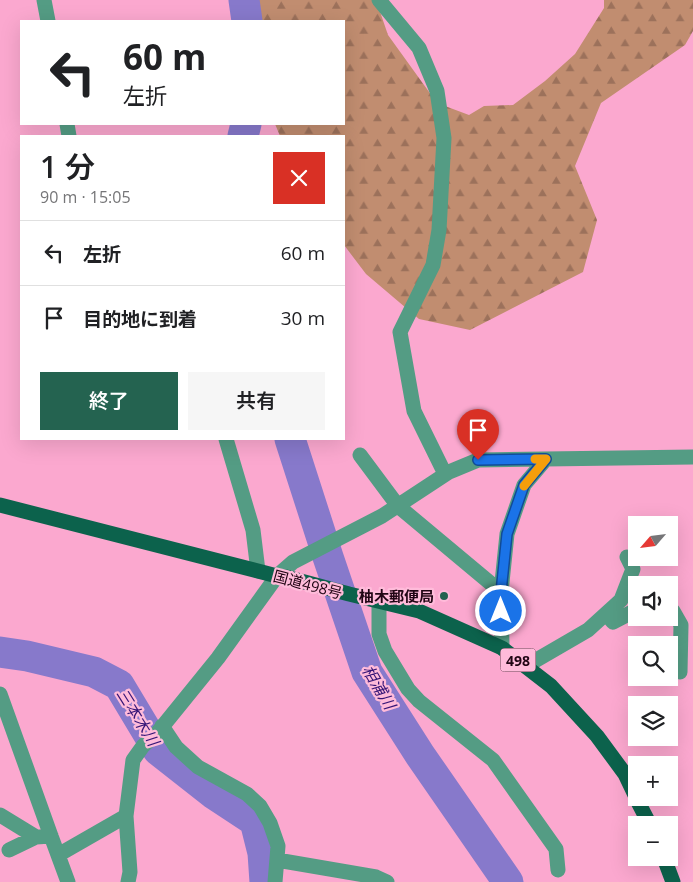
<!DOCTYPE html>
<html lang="ja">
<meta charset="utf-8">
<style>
:root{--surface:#fff;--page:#f6f6f6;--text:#202124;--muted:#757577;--line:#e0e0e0;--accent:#246350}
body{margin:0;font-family:"Open Sans","Noto Sans JP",sans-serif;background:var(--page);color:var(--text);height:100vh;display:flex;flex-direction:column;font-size:19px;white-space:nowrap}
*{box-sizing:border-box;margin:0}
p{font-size:16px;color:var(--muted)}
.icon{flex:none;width:28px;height:28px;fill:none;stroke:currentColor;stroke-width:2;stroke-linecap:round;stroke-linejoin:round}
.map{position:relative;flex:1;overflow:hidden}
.side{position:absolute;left:20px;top:135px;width:325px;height:305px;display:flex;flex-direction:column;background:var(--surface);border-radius:0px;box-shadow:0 5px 20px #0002}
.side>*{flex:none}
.top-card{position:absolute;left:20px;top:20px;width:325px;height:105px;border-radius:0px;box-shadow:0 5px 20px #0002;background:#fff;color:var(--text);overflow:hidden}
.needle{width:32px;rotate:242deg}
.fabs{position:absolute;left:628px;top:516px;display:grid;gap:10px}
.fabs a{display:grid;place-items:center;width:50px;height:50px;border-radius:0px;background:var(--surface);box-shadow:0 5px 20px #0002;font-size:25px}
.pin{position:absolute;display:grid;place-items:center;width:42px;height:42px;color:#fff;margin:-51px -21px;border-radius:50% 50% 50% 0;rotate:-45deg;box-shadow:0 0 5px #0007}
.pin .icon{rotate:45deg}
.me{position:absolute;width:55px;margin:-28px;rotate:0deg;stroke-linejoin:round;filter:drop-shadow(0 0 4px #0008)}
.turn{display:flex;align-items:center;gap:18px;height:105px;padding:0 20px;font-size:22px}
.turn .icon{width:65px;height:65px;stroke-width:2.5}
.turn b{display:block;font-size:35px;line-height:42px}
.round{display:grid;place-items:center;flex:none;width:52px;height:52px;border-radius:0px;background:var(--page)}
.overview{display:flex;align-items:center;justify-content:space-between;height:85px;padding:0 20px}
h1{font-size:30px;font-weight:600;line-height:38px}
.action{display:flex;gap:10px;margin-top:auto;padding:10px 20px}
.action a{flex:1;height:58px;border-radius:0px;background:var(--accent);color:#fff;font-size:20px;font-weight:600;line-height:58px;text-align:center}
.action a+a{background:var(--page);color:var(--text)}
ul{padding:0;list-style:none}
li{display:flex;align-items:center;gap:15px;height:65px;padding:0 20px;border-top:1px solid var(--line)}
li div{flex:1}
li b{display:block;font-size:19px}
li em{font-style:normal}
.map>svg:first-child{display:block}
.forest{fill:url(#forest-firs)}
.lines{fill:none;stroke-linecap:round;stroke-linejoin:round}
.river{stroke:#8779cb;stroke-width:31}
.minor{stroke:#549c84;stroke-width:15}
.trunk{stroke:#0c624c;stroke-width:15}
.route-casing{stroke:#114b97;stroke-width:12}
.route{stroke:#1a73e8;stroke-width:9}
.slow{stroke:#f59e0b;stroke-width:9}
.poi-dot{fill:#246350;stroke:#ffbbda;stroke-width:2}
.labels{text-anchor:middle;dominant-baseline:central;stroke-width:4.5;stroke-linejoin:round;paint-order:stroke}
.shield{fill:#ffbbda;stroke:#643c4f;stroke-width:1}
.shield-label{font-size:14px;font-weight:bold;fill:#210514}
.street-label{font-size:15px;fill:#210514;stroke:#ffbbda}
.poi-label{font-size:15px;font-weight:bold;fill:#210514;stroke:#ffbbda;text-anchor:end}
.water-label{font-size:16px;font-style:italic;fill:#351476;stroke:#ffbbda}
</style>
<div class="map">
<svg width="693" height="882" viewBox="0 0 693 882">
<defs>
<pattern id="forest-firs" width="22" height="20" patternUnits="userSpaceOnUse" patternTransform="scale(1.25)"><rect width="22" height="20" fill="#c18d70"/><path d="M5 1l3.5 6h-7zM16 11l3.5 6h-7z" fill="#9c715b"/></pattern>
</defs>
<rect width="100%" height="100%" fill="#fba8cf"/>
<path class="forest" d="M231,0H376L388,35L437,103L469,115L484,106L513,105L545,81L575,54L604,8V0H693V31L685,45L601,103L575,166L597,220L583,272L470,330L419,319L366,274L344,245V136H280L275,124H344V21H238Z"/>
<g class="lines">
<path class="river" d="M244,0L247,21
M243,136L246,124
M290,439L328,557L367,672L420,755L508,882
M0,652L27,656L94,672L119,685L158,750L214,794L255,821L263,853L265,882"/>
<path class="minor" d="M44,0L48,21
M379,0L419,48L437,91L444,138L439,230L433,265L400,332L414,411L445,474
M67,124L69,136
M226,439L253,530L258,571
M360,455L398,506L501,592
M379,601V634L385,651L408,689L419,701L493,760L556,849L558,870
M669,608L673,611L681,625L680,672
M606,614L613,622L636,610
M502,648L501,592L507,534L524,485L546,459
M526,666L588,630L621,600L633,569L627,557
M0,694L51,836L68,882
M162,726L176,747L198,767L247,794L260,806L270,823L278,846L275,882
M0,815L36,837L51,836
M126,816L130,872L128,882
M9,850L36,837
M58,855L126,816L133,760L143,746L158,732L218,658L277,576L293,562L382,516L449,472L478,460L693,457
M277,860L376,877L387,882"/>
<path class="trunk" d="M0,505L277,576L286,577L349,594L419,611L502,648L551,686L597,736L625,774L636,797
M636,798L650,825
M664,858L673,882"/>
</g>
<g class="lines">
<defs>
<path id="route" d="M478,460L546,459L524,485L507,534L501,592V611"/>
</defs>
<use href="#route" class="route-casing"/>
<use href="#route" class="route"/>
<path class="slow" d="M524,486L546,459H535"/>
</g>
<circle class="poi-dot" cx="444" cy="596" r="5"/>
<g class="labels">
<rect class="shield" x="500.5" y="648.5" width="35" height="23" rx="4"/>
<g class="shield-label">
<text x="518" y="660">498</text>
</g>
<g class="street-label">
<text transform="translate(308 584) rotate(15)">国道498号</text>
</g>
<g class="poi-label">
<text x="434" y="596">柚木郵便局</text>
</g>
<g class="water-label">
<text transform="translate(379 687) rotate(59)">相浦川</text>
<text transform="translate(138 717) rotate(58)">三本木川</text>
</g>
</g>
</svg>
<div class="fabs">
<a><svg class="needle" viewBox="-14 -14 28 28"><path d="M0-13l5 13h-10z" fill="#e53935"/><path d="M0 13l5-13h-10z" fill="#757577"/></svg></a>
<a><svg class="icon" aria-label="sound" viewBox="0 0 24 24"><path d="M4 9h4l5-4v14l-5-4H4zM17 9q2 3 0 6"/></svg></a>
<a><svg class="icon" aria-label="search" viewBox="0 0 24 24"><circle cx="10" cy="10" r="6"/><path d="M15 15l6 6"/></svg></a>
<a><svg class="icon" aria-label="layers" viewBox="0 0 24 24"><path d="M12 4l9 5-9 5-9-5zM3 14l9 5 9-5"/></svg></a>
<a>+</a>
<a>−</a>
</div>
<div class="pin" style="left:478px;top:460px;background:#d93025"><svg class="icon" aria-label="arrive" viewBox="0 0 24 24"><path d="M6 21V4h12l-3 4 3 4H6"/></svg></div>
<svg class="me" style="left:501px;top:611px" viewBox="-20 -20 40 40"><circle r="17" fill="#1a73e8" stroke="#fff" stroke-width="3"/><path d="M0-11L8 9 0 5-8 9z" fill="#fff"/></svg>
<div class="top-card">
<div class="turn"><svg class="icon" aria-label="left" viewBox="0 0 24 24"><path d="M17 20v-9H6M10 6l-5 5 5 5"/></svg><div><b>60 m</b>左折</div></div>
</div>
<section class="side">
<div class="overview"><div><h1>1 分</h1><p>90 m · 15:05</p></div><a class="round" style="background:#d93025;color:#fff"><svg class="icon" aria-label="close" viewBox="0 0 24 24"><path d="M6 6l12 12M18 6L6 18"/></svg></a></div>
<ul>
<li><svg class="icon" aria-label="left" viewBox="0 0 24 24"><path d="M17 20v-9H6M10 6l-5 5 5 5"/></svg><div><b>左折</b></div><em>60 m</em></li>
<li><svg class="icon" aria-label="arrive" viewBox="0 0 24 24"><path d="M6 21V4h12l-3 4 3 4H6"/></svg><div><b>目的地に到着</b></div><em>30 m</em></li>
</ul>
<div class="action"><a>終了</a><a>共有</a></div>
</section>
</div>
